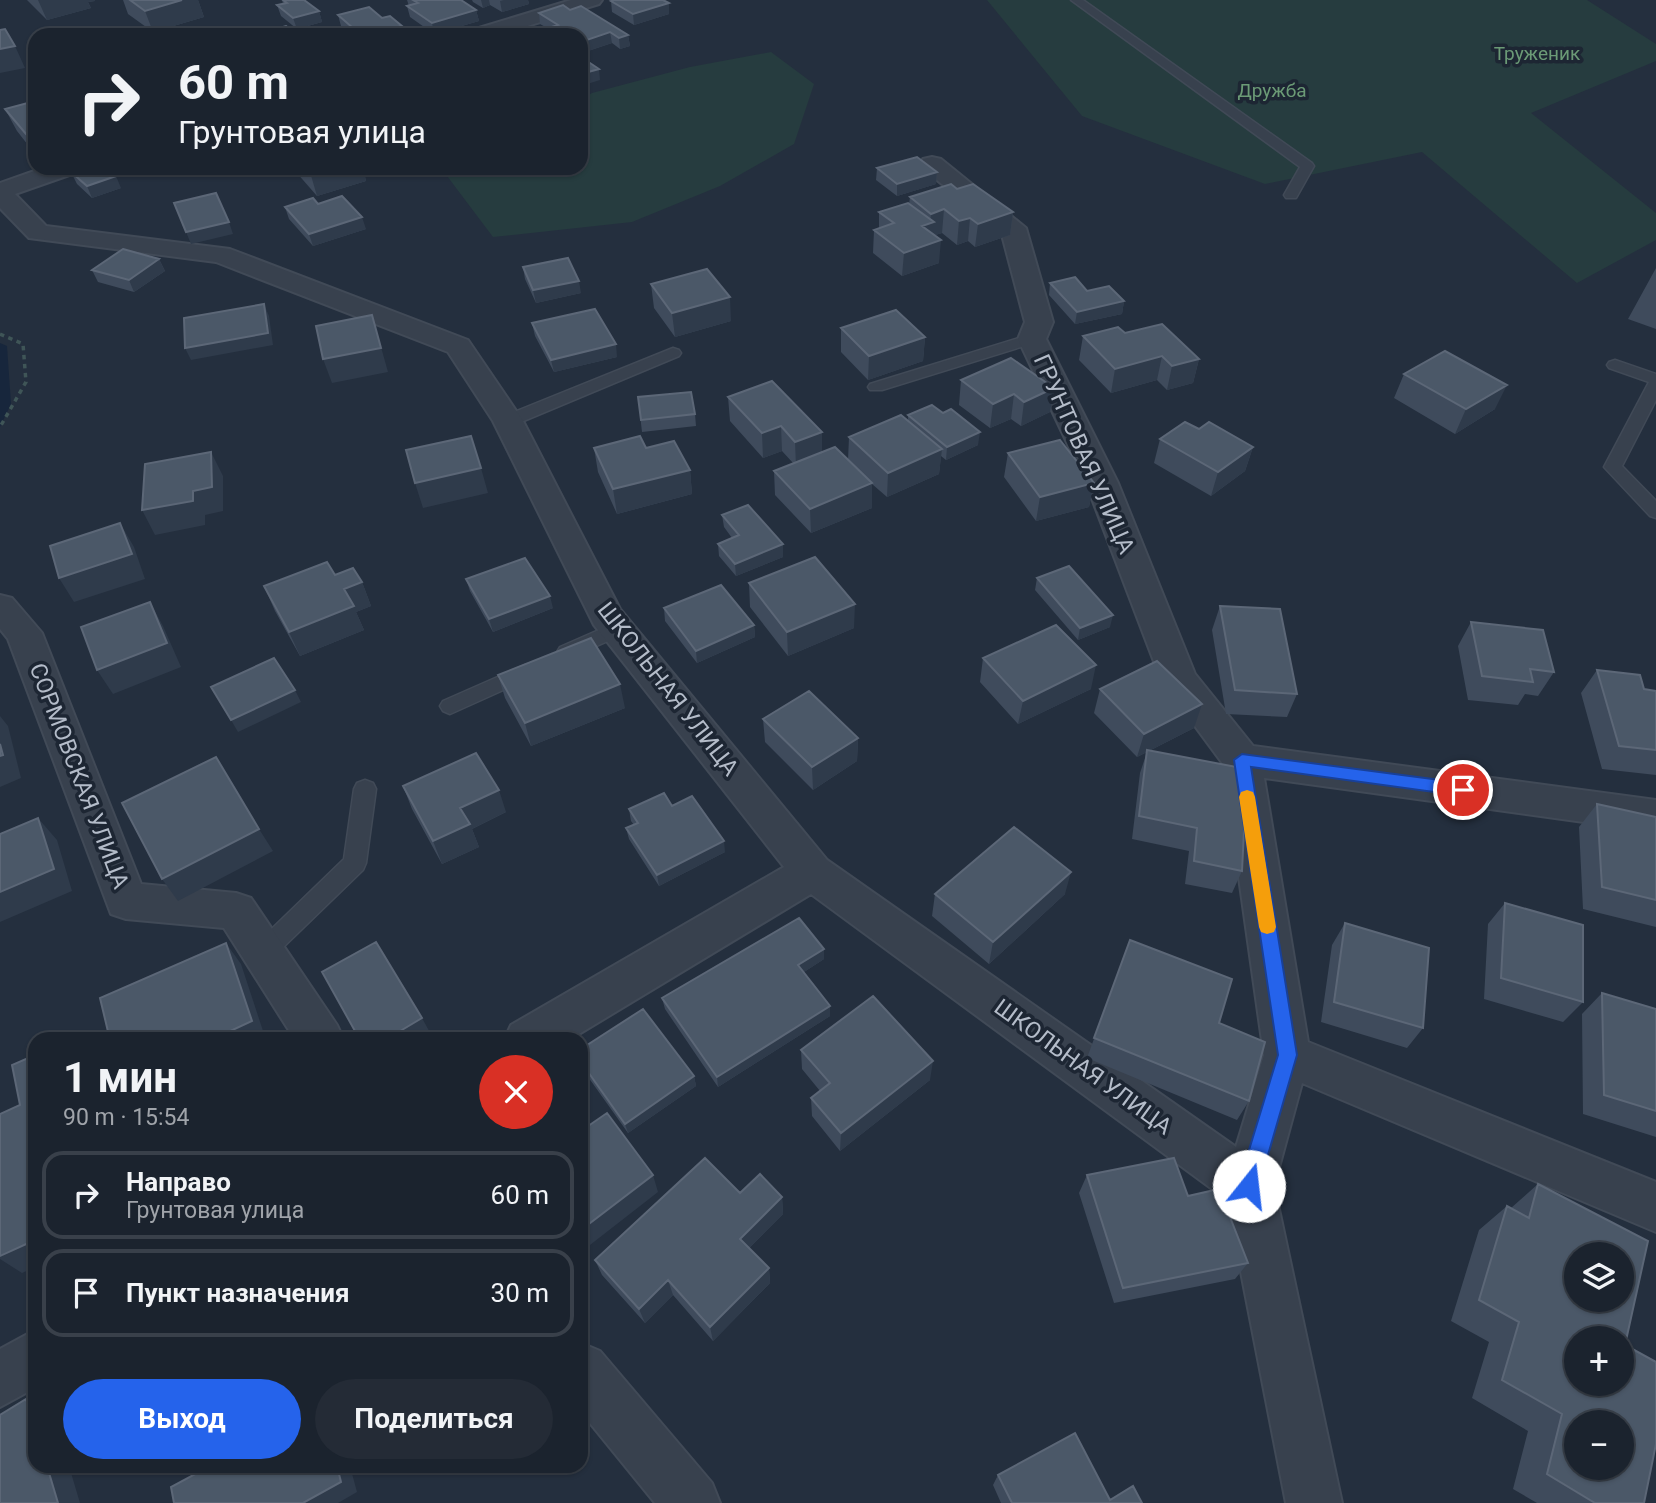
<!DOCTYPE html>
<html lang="ru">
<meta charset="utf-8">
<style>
:root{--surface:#1b232e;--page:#242b36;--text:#f1f3f6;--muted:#a0a4aa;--line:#39404a;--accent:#2563eb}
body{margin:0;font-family:Roboto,sans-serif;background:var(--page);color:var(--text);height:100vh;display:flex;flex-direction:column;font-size:26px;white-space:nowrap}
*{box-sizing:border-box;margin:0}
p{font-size:23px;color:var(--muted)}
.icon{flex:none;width:38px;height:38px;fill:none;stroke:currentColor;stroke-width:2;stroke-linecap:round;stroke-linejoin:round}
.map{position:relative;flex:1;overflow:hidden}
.side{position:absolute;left:28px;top:1032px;width:560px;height:441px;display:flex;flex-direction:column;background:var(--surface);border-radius:21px;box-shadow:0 2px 5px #0004,0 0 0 2px var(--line)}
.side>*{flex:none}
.banner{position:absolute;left:28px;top:28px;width:560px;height:147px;border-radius:21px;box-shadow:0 2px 5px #0004,0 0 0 2px var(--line);background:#1b232e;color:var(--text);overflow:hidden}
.buttons{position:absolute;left:1564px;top:1242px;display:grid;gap:14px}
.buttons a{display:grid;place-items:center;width:70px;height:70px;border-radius:50%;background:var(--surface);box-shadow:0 2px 5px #0004,0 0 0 2px var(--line);font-size:35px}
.pin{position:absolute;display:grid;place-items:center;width:60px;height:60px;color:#fff;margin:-30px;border:4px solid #fff;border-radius:50%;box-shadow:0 2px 7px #0007}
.me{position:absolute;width:77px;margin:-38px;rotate:16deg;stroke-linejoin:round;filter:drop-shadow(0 0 5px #0008)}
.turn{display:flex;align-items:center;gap:24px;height:147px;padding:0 35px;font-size:32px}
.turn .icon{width:91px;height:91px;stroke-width:2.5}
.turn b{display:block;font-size:49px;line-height:60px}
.round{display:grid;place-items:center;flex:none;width:74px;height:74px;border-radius:37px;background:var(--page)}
.overview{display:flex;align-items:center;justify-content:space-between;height:119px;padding:0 35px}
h1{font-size:42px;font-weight:700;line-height:52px}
.cta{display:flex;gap:14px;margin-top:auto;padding:14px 35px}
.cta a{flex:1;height:80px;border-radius:42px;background:var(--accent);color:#fff;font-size:28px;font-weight:700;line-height:80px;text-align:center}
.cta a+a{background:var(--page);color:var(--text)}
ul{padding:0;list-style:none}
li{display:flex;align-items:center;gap:21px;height:88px;margin:0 14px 10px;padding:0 21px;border:4px solid var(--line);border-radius:21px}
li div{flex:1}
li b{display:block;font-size:26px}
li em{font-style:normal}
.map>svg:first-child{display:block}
.green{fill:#263c3f}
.water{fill:#17263c}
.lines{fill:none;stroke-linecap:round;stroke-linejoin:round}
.service-casing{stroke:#414a57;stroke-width:3}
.minor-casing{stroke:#414a57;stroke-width:4}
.path{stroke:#3f5557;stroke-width:3.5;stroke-dasharray:4.5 4.5;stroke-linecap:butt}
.service{fill:#38414e;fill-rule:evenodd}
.minor{fill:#38414e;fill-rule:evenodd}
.wall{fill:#3f4b5c}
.shaded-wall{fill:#2f3b4b}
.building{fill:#4b5868;stroke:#5c6777;stroke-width:2;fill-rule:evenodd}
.route{fill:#2563eb;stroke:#184099;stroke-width:2}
.slow{fill:#f59e0b}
.labels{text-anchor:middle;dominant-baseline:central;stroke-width:7;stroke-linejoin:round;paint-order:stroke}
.far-park-label{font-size:19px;fill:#6b9a76;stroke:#1d2633}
.street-label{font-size:23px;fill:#b4bcc9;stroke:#1d2633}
</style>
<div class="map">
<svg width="1656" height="1503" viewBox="0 0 1656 1503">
<rect width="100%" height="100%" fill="#242f3e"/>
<path class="green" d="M987,0H1587L1656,44V61L1531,113L1656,213V240L1577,283L1422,152L1265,184L1082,116Z
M771,52L814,84L794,144L720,186L632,222L493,237L441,168H581V99L592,93L690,67Z"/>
<path class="water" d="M0,343L7,346L11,404L0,427Z"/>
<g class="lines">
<defs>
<path id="service" d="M1071,0H1083L1312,163L1314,166L1296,198H1286L1284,195L1300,167Z
M1032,334L1040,339L1037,342L882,390H870L868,387L870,384Z
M673,348L679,350L681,353L679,356L514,425H502L500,421L502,417Z
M1615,360L1656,374V400L1622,466L1656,501V518L1650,516L1604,467L1649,382L1609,368L1607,365L1609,362Z
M617,622L624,624L627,629L624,634L567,659L560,657L557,652L560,647Z
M525,665L532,667L535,672L532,677L450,714L443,711L440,706L443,701Z
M365,780L373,783L376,789L366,863L363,870L271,959L263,962L255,959L251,952L255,945L344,859L354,789L357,783Z"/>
<path id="minor" d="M571,0H602L599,4L498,35H466L469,31Z
M932,157L941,159L1026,228L1053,322L1046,339L1118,483L1195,674L1253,746L1656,800V832L1264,778L1308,1042L1656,1182V1232L1302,1083L1274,1186L1342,1503H1286L1227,1200L811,894L569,1040H504L511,1025L784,867L594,625L493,421L448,352L216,262L29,238L0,208V183L43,168H78L75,173L15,194L46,226L230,249L468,340L523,421L620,609L827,860L1236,1147L1264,1055L1223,764L1161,680L1086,483L1018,339L1025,322L1001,231L923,169L920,164L923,159Z
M0,595L12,598L42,633L141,884L236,893L251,898L337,1025L344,1040H295L224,928L126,919L111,914L8,639L0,629Z
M35,1330V1388L0,1407V1349Z
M581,1343L600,1351L712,1483L720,1503H655L581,1412Z"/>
</defs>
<use href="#service" class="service-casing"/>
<use href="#minor" class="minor-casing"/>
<path class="path" d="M0,334L23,344L26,382L0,427"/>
<use href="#service" class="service"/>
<use href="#minor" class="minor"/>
</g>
<path class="wall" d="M27,0H95V1L88,2L91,8L47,20Z
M123,0H198L204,17L153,32L128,14Z
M282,0H304L319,11L322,22L297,29L281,16L277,5L283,4Z
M407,0H461L476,10L479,21L434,34L410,17L407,6H409Z
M472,0H528L529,4L502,12L490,5L483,8L473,2Z
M611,1L669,3V14L634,25L612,12Z
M570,10L628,35L630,46L620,49L612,43L585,52L581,49V35H546L545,29L547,28L540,24L539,13Z
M338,15L402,26L404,35H351L341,26Z
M35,101V154L17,131L5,109Z
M143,168H174L152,176Z
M295,168H363L366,181L317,196L296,172Z
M877,168L937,172L936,184L897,196L876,180Z
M71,172L121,188L92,198L77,184Z
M957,189L1013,212L1010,235L975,247L968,241L957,245L942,233L935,235L939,263L902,276L873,253L874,230L879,228V212L909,204L910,197Z
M318,204L366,229L313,246L289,219L285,207Z
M159,259L165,271L134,292L98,282L92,270Z
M523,267L581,293L536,303L525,279Z
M1656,268V329L1628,319Z
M1050,283L1087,291L1124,301L1122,314L1075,324L1049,295Z
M651,284L731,321L675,337L654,308Z
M532,323L617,357L554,372L535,336Z
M841,328L925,337L923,361L868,380L841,352Z
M1125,333L1199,359L1193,383L1167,390L1157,380L1111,393L1079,360L1083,336Z
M1404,374L1495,409L1455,434L1394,398Z
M961,380L1054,388L1050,412L1021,426L1011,419L990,428L959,405Z
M638,397L695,414L696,426L642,432Z
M728,397L822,432V452L848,460L849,437L908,421V415L978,445L946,460L941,456L939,474L887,497L872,484V508L811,533L775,495L774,471L793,463L782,451L763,458L730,421Z
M1199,429L1253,447L1245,471L1211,496L1154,463L1160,439Z
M594,448H646L690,470L692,494L617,514L598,472Z
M1008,453L1094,483L1089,507L1036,521L1004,477Z
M722,515L783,557L736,576L719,556L718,544L732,538L724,527Z
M1037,578L1110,627L1078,640L1035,590Z
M466,579L553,608L493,632L470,591Z
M362,582L371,606L356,612L364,630L300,656L275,611L264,586Z
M749,583L854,628L788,656L750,607Z
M1220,606L1297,694L1287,717L1226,714L1212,630Z
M664,608L754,625L755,637L697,663L665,621Z
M1471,622L1554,672L1538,696L1525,694L1518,705L1468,700L1458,646Z
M983,658L1091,689L1018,724L980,682Z
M1597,670L1644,689L1656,691V775L1602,769L1581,693Z
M498,675L625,708L531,746L505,698Z
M1100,689L1194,728L1149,751L1242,871L1232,893L1185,884L1189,851L1132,839L1140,773L1147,752L1137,757L1094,713Z
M763,719L858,738L857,761L813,790L765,742Z
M403,786L506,812L472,829L479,847L442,864L412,809Z
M1597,804L1656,817V927L1583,909L1579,827Z
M629,809L725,852L659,886L629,839L626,828L634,825L631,821Z
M935,894H1065L989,964L932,916Z
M1505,903L1583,1002L1563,1022L1484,999L1488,924Z
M1345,923L1423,1028L1407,1048L1321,1022L1332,945Z
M1130,940L1219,1023L1249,1101L1237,1120L1087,1058Z
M824,949V959L804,972L830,1016L718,1087L665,1009L662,998Z
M1602,993L1656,1009V1137L1583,1114L1582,1014Z
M581,1049L694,1076L696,1086L628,1133L581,1067Z
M801,1050L930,1080L840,1151L812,1116L811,1098L820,1091L802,1069Z
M1087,1175L1188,1196L1248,1263L1235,1279L1114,1303L1079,1193Z
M1538,1184L1625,1345L1644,1503H1537L1513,1489L1528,1431L1472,1398L1489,1342L1451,1321L1479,1230L1507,1206L1511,1208Z
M740,1193L782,1197L783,1214L749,1248L769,1268L770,1283L713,1341L673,1295L645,1323L602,1275L595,1260Z
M998,1475L1110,1500L1142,1503H1001L993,1485Z"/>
<path class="shaded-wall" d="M38,0H95V1L88,2L91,8L47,20Z
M182,0H198L204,17L153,32L145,11Z
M481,0H489L490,5L483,8Z
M504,0H528L529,4L502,12L500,1Z
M669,3V14L634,25L633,14Z
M476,10L479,21L434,34L432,23Z
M319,11L322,22L297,29L293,18Z
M402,26L404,35H367Z
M568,31V35H555Z
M610,32L612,43L585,52L584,41Z
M628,35L630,46L620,49L619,38Z
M15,46L25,68L0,73V49Z
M599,69L600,80L581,86V74Z
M35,131V152L26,134Z
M148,168H174L152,176Z
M325,168H363L366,181L317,196L310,172Z
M937,172L936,184L897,196V184Z
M116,176L121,188L92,198L87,186Z
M944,209L942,233L933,236L941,240L939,263L902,276L904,253L922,226L930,223L931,214Z
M1013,212L1010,235L975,247L978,224Z
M362,217L366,229L313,246L309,234Z
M970,218L968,241L957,245L959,221Z
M229,222L233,234L191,244L186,232Z
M159,259L165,271L134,292L129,280Z
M579,281L581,293L536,303L533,290Z
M730,297L731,321L675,337L672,313Z
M1124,301L1122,314L1075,324L1077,312Z
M264,304L269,316L273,345L191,360L185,348Z
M372,315L388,372L332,383L323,359Z
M925,337L923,361L868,380L869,356Z
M616,344L617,357L554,372L551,360Z
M1162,356L1157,380L1111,393L1115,369Z
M1199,359L1193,383L1167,390L1172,366Z
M1507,385L1495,409L1455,434L1466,409Z
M1054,388L1050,412L1021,426L1024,402Z
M1014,394L1011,419L990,428L993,404Z
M781,426L782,451L763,458L762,433Z
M822,432V456L796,466L795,442Z
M980,432L978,445L946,460L947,447Z
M1253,447L1245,471L1211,496L1218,472Z
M942,449L939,474L887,497L888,473Z
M211,452L223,476V511L205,515V525L155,535L142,510Z
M481,468L488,493L423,508L415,483Z
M690,470L692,494L617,514L613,489Z
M872,483V508L811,533L810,509Z
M1094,483L1089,507L1036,521L1040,497Z
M120,523L134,547L145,579L74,602L59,578Z
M783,544V557L736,576L735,564Z
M362,582L371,606L356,612L364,630L300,656L289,632L344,589Z
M550,596L553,608L493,632L489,619Z
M150,602L163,626L181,667L113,694L97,670Z
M855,604L854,628L788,656L787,632Z
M1113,615L1110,627L1078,640L1080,628Z
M754,625L755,637L697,663L696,651Z
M1096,665L1091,689L1018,724L1023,701Z
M620,684L625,708L531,746L525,723Z
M295,690L301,702L238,732L231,720Z
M1202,704L1194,728L1137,757L1144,734Z
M0,716L8,726L21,778L0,787Z
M858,738L857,761L813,790L812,767Z
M499,790L506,812L472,829L479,847L442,864L433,841L460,808Z
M38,818L57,840L72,891L0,922V892Z
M259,829L273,851L178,901L162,879Z
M724,841L725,852L659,886L657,875Z
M1071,872L1065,894L989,964L993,942Z
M226,943L241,964L266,1040H211Z
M824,949V959L798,976V965Z
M830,1006V1016L718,1087L717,1077Z
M422,1018L433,1038L430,1040H385Z
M933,1061L930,1080L840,1151L841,1133Z
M694,1076L696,1086L628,1133L625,1124Z
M653,1175L658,1192L581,1252V1230Z
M782,1197L783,1214L743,1254L740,1239Z
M35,1240V1267L22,1273L0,1259V1256Z
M769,1268L770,1283L713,1341L710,1327Z
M668,1280L673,1295L645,1323L639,1309Z
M26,1399L35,1403V1428Z
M47,1466H69L80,1503H58Z
M337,1466H350L357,1492L338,1503H303Z"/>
<path class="building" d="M130,0H182L145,11Z
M283,0H304L319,11L293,18L277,5L287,3Z
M413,0H461L476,10L432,23L407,6L418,3Z
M614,0H663L669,3L633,14L611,1Z
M563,5L570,10L581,6L628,35L619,38L610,32L584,41L581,39V35H574L568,31L555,35L545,29L558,25L539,13Z
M369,7L382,18L390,16L402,26L367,35H361L338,15Z
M286,26L298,35H255Z
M5,29L15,46L0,49V30Z
M581,57L599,69L581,74Z
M35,101V131L26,134L5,109Z
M917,157L937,172L897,184L877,168Z
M84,168H107L116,176L87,186L71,172Z
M306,168H325L310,172Z
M951,184L957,189L973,184L1013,212L978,224L970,218L959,221L944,209L931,214L910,197Z
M216,193L229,222L186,232L174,203Z
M342,196L362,217L309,234L285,207L313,198L318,204Z
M908,203L934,222L922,226L941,240L904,253L874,230L894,223L879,212Z
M123,249L159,259L129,280L92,270Z
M568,258L579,281L533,290L523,267Z
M707,269L730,297L672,313L651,284Z
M1075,277L1087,291L1109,286L1124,301L1077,312L1050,283Z
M264,304L268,333L185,348L184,318Z
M595,309L616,344L551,360L532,323Z
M896,310L925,337L869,356L841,328Z
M372,315L381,348L323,359L316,326Z
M1162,324L1199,359L1172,366L1162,356L1115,369L1083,336L1118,327L1125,333Z
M1445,351L1507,385L1466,409L1404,374Z
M1011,358L1054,388L1024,402L1014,394L993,404L961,380Z
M772,381L822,432L795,442L781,426L762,433L728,397Z
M691,392L695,414L641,420L638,397Z
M932,405L943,413L951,409L980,432L947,447L908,415Z
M901,415L942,449L888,473L849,437Z
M1185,422L1199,429L1209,422L1253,447L1218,472L1160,439Z
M471,436L481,468L415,483L406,450Z
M640,436L646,448L674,441L690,470L613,489L594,448Z
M1060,440L1094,483L1040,497L1008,453Z
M835,447L872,483L810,509L774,471Z
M211,452L212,487L193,491V501L142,510L145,464Z
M748,505L783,544L735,564L718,544L739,535L722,515Z
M120,523L132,554L59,578L50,546Z
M815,557L855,604L787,632L749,583Z
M525,558L550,596L489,619L466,579Z
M327,562L335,575L353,568L362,582L344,589L354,606L289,632L264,586Z
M1069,566L1113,615L1080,628L1037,578Z
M721,585L754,625L696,651L664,608Z
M150,602L167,643L97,670L81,627Z
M1220,606L1280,609L1297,694L1235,690Z
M1471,622L1543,630L1554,672L1530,669L1533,682L1482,676Z
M1056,625L1096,665L1023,701L983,658Z
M591,638L620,684L525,723L498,675Z
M274,658L295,690L231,720L211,687Z
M1157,661L1202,704L1144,734L1100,689Z
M1597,670L1640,675L1644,689L1656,691V750L1619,746Z
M809,691L858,738L812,767L763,719Z
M0,744L3,755L0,756Z
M1147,750L1247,769L1242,871L1194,861L1197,828L1139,816Z
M476,753L499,790L460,808L470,824L433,841L403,786Z
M216,757L259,829L162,879L122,803Z
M664,793L672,806L692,796L724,841L657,875L626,828L638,823L629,809Z
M1597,804L1656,817V900L1602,887Z
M38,818L54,869L0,892V834Z
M1014,827L1071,872L993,942L935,894Z
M1505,903L1583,925V1002L1501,978Z
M799,918L824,949L798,965L830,1006L717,1077L662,998Z
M1345,923L1429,948L1423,1028L1334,1002Z
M1130,940L1232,979L1219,1023L1265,1042L1249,1101L1094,1038Z
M376,942L422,1018L385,1040H360L322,972Z
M226,943L252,1021L211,1040H110L100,998Z
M1602,993L1656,1009V1111L1604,1095Z
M873,996L933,1061L841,1133L811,1098L830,1083L801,1050Z
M643,1009L694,1076L625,1124L581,1062V1049Z
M88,1032L90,1040H71Z
M35,1055V1240L0,1256V1114L20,1105L12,1065Z
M607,1113L653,1175L581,1230V1170L585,1168L581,1163V1131Z
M705,1158L740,1193L760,1174L782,1197L740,1239L769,1268L710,1327L668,1280L639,1309L595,1260Z
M1174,1158L1188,1196L1219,1189L1248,1263L1123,1288L1087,1175Z
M1538,1184L1648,1241L1625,1345L1656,1362V1444L1644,1503H1595L1547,1474L1562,1414L1502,1380L1519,1322L1479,1300L1507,1206L1529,1218ZM1577,1255H1622V1300H1577ZM1577,1339H1622V1384H1577ZM1577,1423H1622V1468H1577Z
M26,1399L35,1428V1466H47L58,1503H0V1415Z
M1075,1433L1110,1500L1133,1486L1142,1503H1012L998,1475Z
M210,1466H337L341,1482L303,1503H174L171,1487Z"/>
<path class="route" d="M1242,754L1463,783L1468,785L1471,790L1468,794L1463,796L1251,767L1297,1055L1259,1186L1256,1193L1249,1196L1241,1193L1238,1186L1278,1055L1234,760Z"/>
<path class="slow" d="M1247,790L1253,792L1255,797L1276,927L1274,932L1267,934L1261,932L1259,927L1239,797L1241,792Z"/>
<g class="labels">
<g class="far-park-label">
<text x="1537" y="53">Труженик</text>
<text x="1272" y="90">Дружба</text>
</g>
<g class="street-label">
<text transform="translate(1084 454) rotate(66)">ГРУНТОВАЯ УЛИЦА</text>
<text transform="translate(668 689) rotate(52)">ШКОЛЬНАЯ УЛИЦА</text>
<text transform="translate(79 776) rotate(69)">СОРМОВСКАЯ УЛИЦА</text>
<text transform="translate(1083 1067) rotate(36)">ШКОЛЬНАЯ УЛИЦА</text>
</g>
</g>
</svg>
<div class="buttons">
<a><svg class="icon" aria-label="layers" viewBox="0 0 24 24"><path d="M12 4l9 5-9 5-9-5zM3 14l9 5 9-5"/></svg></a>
<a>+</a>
<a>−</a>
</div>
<div class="pin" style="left:1463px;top:790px;background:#d93025"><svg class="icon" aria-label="arrive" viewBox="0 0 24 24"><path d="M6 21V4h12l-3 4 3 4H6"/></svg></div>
<svg class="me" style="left:1249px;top:1186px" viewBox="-20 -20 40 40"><circle r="19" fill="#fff"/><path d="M0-13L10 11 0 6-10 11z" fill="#2563eb"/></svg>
<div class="banner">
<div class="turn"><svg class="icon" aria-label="right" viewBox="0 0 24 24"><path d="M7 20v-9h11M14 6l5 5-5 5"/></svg><div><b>60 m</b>Грунтовая улица</div></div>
</div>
<section class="side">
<div class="overview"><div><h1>1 мин</h1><p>90 m · 15:54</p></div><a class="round" style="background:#d93025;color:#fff"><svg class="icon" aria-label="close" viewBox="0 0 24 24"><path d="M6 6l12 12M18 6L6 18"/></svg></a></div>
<ul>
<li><svg class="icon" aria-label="right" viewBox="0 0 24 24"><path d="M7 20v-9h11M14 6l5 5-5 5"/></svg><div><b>Направо</b><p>Грунтовая улица</p></div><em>60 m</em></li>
<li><svg class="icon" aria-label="arrive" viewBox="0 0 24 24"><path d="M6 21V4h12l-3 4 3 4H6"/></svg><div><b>Пункт назначения</b></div><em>30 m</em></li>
</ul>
<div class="cta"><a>Выход</a><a>Поделиться</a></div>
</section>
</div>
